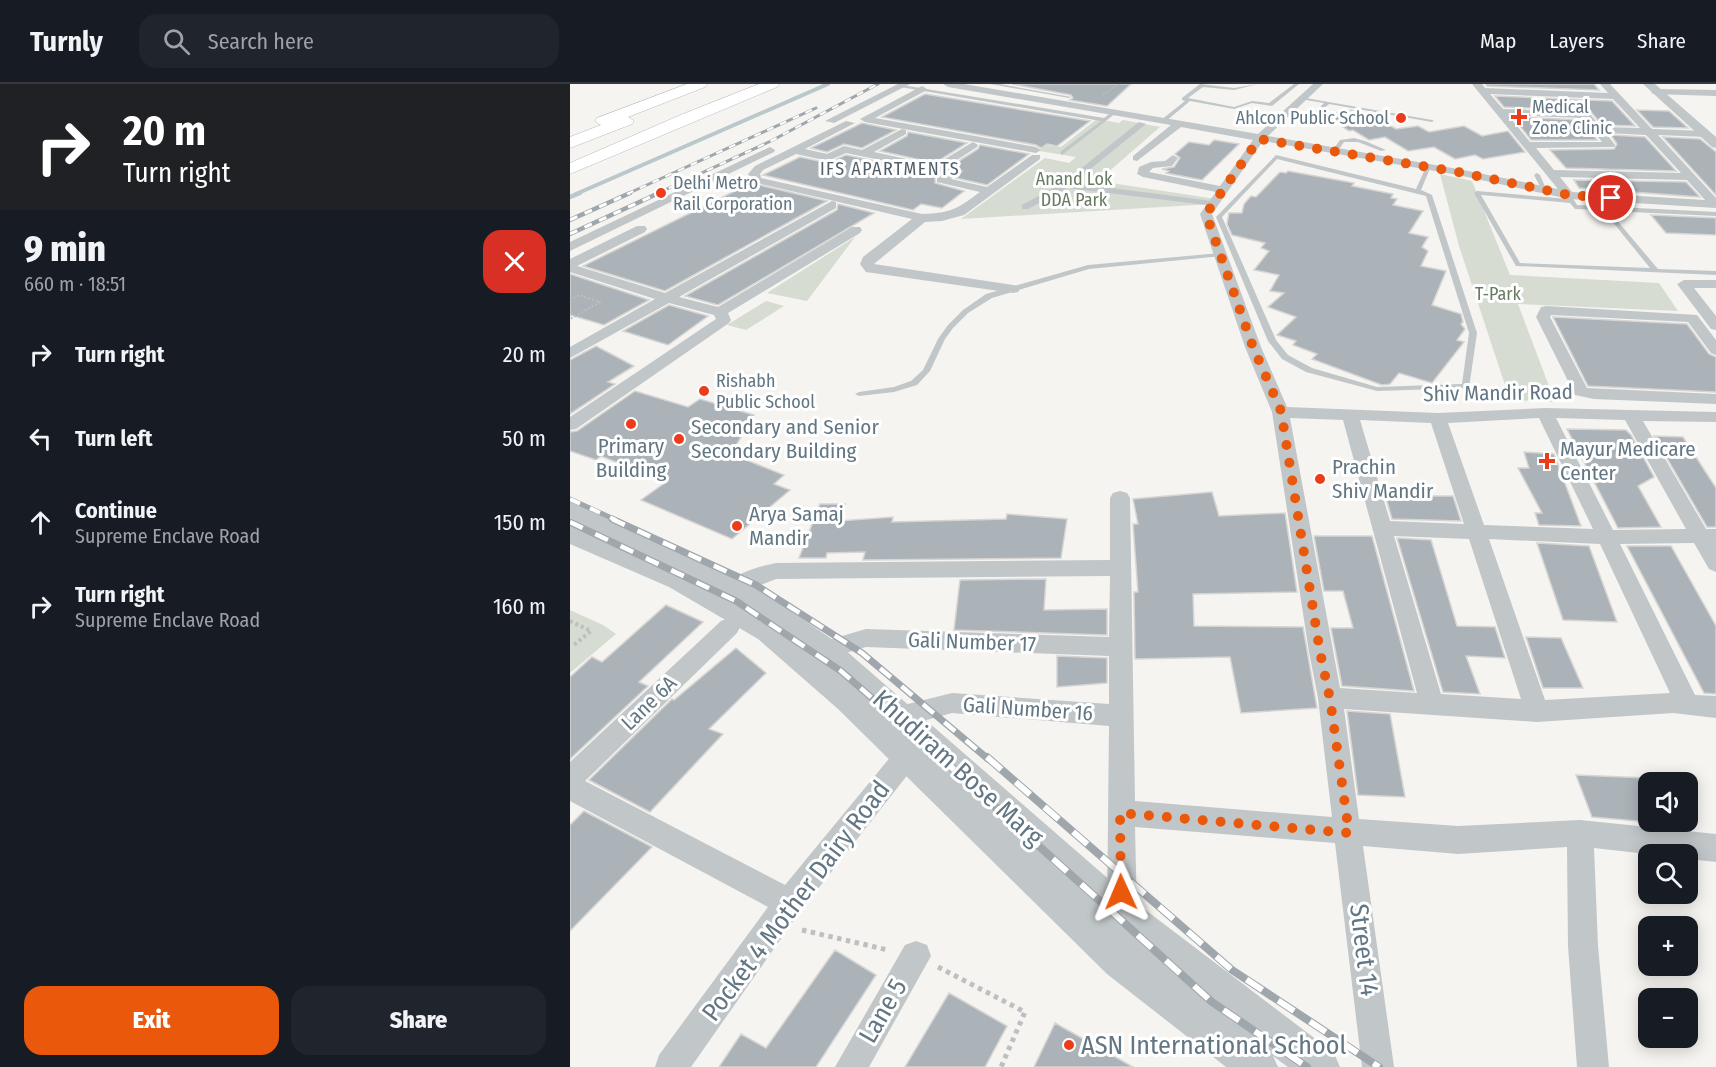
<!DOCTYPE html>
<meta charset="utf-8">
<style>
:root{--surface:#171b24;--page:#20242c;--text:#f1f3f6;--muted:#9ea1a6;--line:#363941;--accent:#ea580c}
body{margin:0;font-family:"Fira Sans Condensed",sans-serif;background:var(--page);color:var(--text);height:100vh;display:flex;flex-direction:column;font-size:22px;white-space:nowrap}
*{box-sizing:border-box;margin:0}
p{font-size:20px;color:var(--muted)}
.icon{flex:none;width:33px;height:33px;fill:none;stroke:currentColor;stroke-width:2;stroke-linecap:round;stroke-linejoin:round}
.map{position:relative;flex:1;overflow:hidden}
.details{display:flex;flex-direction:column;background:var(--surface);width:570px}
.details>*{flex:none}
.top-card{background:#202124;color:#fff;overflow:hidden}
.tools{position:absolute;left:1068px;top:688px;display:grid;gap:12px}
.tools a{display:grid;place-items:center;width:60px;height:60px;border-radius:12px;background:var(--surface);box-shadow:0 3px 15px #0003;font-size:30px}
.pin{position:absolute;display:grid;place-items:center;width:51px;height:51px;color:#fff;margin:-26px;border:3px solid #fff;border-radius:50%;box-shadow:0 2px 6px #0007}
.me{position:absolute;width:66px;margin:-33px;rotate:359deg;stroke-linejoin:round;filter:drop-shadow(0 0 4px #0008)}
.turn{display:flex;align-items:center;gap:21px;height:126px;padding:0 24px;font-size:27px}
.turn .icon{width:78px;height:78px;stroke-width:2.5}
.turn b{display:block;font-size:42px;line-height:51px}
.round{display:grid;place-items:center;flex:none;width:63px;height:63px;border-radius:18px;background:var(--page)}
.head{display:flex;align-items:center;justify-content:space-between;height:102px;padding:0 24px}
h1{font-size:36px;font-weight:800;line-height:45px}
.action{display:flex;gap:12px;margin-top:auto;padding:12px 24px}
.action a{flex:1;height:69px;border-radius:18px;background:var(--accent);color:#fff;font-size:24px;font-weight:800;line-height:69px;text-align:center}
.action a+a{background:var(--page);color:var(--text)}
ul{padding:0;list-style:none}
li{display:flex;align-items:center;gap:18px;height:84px;padding:0 24px}
li div{flex:1}
li b{display:block;font-size:22px}
li em{font-style:normal}
header{display:flex;align-items:center;gap:36px;box-sizing:border-box;height:84px;padding:0 30px;background:var(--surface);border-bottom:2px solid var(--line)}
header strong{font-size:28px}
nav{display:flex;gap:33px;margin-inline-start:auto;font-size:21px}
.search{width:420px;height:54px;background:var(--page);display:flex;align-items:center;gap:15px;box-sizing:border-box;padding:0 21px;border-radius:18px;color:var(--muted);font-size:22px}
main{display:flex;flex:1;min-height:0}
.map>svg:first-child{display:block}
.green{fill:#d6dcd1}
.lines{fill:none;stroke-linecap:round;stroke-linejoin:round}
.stream-far1{stroke:#bac7cb;stroke-width:4}
.stream{stroke:#bac7cb;stroke-width:4.5}
.building{fill:#abb3b8;stroke:#d6d5d3;stroke-width:1.5}
.trunk-casing{stroke:#b6b9bc;stroke-width:1}
.path-far3{stroke:#bdbfc1;stroke-width:1.5;stroke-dasharray:1.5 1.5;stroke-linecap:butt}
.path-far2{stroke:#bdbfc1;stroke-width:2;stroke-dasharray:2 2;stroke-linecap:butt}
.path-far1{stroke:#bdbfc1;stroke-width:4;stroke-dasharray:3 3;stroke-linecap:butt}
.path{stroke:#bdbfc1;stroke-width:5;stroke-dasharray:4.5 4.5;stroke-linecap:butt}
.service{fill:#c1c6c8;fill-rule:evenodd}
.pedestrian{fill:#c1c6c8;fill-rule:evenodd}
.minor{fill:#c1c6c8;fill-rule:evenodd}
.tertiary{fill:#c1c6c8;fill-rule:evenodd}
.trunk{fill:#fff;fill-rule:evenodd}
.rail-far4-casing{stroke:#9fa7ac;stroke-width:3}
.rail-far3-casing{stroke:#9fa7ac;stroke-width:4.5}
.rail-far2-casing{stroke:#9fa7ac;stroke-width:5}
.rail-far1-casing{stroke:#9fa7ac;stroke-width:7}
.rail-casing{stroke:#9fa7ac;stroke-width:8}
.rail-far4{stroke:#fff;stroke-width:2;stroke-dasharray:7;stroke-linecap:butt}
.rail-far3{stroke:#fff;stroke-width:3;stroke-dasharray:8;stroke-linecap:butt}
.rail-far2{stroke:#fff;stroke-width:4;stroke-dasharray:11;stroke-linecap:butt}
.rail-far1{stroke:#fff;stroke-width:4.5;stroke-dasharray:14;stroke-linecap:butt}
.rail{stroke:#fff;stroke-width:6;stroke-dasharray:19;stroke-linecap:butt}
.route{stroke:#ea580c;stroke-width:10;stroke-dasharray:0 18}
.poi-dot{fill:#ec3c19;stroke:#fff;stroke-width:2}
.labels{text-anchor:middle;dominant-baseline:central;stroke-width:6;stroke-linejoin:round;paint-order:stroke}
.far-poi-label{font-size:18px;fill:#627683;stroke:#fff;text-anchor:start}
.far-neighbourhood-label{font-size:18px;letter-spacing:1.5px;fill:#505f68;stroke:#fff}
.far-park-label{font-size:18px;fill:#687a61;stroke:#fff}
.street-label{font-size:21px;fill:#627683;stroke:#fff}
.poi-label{font-size:21px;fill:#627683;stroke:#fff;text-anchor:start}
.near-street-label{font-size:26px;fill:#627683;stroke:#fff}
.near-poi-label{font-size:26px;fill:#627683;stroke:#fff;text-anchor:start}
</style>
<header>
<strong>Turnly</strong>
<div class="search"><svg class="icon" aria-label="search" viewBox="0 0 24 24"><circle cx="10" cy="10" r="6"/><path d="M15 15l6 6"/></svg>Search here</div>
<nav><a>Map</a><a>Layers</a><a>Share</a></nav>
</header>
<main>
<section class="details">
<div class="top-card">
<div class="turn"><svg class="icon" aria-label="right" viewBox="0 0 24 24"><path d="M7 20v-9h11M14 6l5 5-5 5"/></svg><div><b>20 m</b>Turn right</div></div>
</div>
<div class="head"><div><h1>9 min</h1><p>660 m · 18:51</p></div><a class="round" style="background:#d93025;color:#fff"><svg class="icon" aria-label="close" viewBox="0 0 24 24"><path d="M6 6l12 12M18 6L6 18"/></svg></a></div>
<ul>
<li><svg class="icon" aria-label="right" viewBox="0 0 24 24"><path d="M7 20v-9h11M14 6l5 5-5 5"/></svg><div><b>Turn right</b></div><em>20 m</em></li>
<li><svg class="icon" aria-label="left" viewBox="0 0 24 24"><path d="M17 20v-9H6M10 6l-5 5 5 5"/></svg><div><b>Turn left</b></div><em>50 m</em></li>
<li><svg class="icon" aria-label="ahead" viewBox="0 0 24 24"><path d="M12 20V5M6 11l6-6 6 6"/></svg><div><b>Continue</b><p>Supreme Enclave Road</p></div><em>150 m</em></li>
<li><svg class="icon" aria-label="right" viewBox="0 0 24 24"><path d="M7 20v-9h11M14 6l5 5-5 5"/></svg><div><b>Turn right</b><p>Supreme Enclave Road</p></div><em>160 m</em></li>
</ul>
<div class="action"><a>Exit</a><a>Share</a></div>
</section>
<div class="map">
<svg width="1146" height="983" viewBox="0 0 1146 983">
<rect width="100%" height="100%" fill="#f5f4f0"/>
<path class="green" d="M527,35L549,39L553,36L590,43L528,97L646,115L642,120L391,135L475,74L499,79L506,73L469,67L476,61L491,63Z
M870,90L902,97L940,191L1089,199L1108,227L948,220L985,318L940,316L889,162Z
M285,153L237,217L197,209Z
M196,217L214,222L176,246L157,241Z
M0,526L33,541L46,550L0,589Z"/>
<g class="lines">
<path class="stream-far1" d="M6,110L258,0"/>
<path class="stream" d="M0,113L10,109"/>
</g>
<path class="building" d="M442,0H561L537,22L500,16L503,14L501,11Z
M916,0H1024L1029,6L917,2Z
M355,10L520,37L487,62L477,60L471,64L466,61L312,33Z
M925,12L1042,17L1065,42L1032,41L1021,28L1016,26L934,23Z
M782,26L788,30L798,29L826,45L848,42L859,48L894,42L912,52L938,47L955,68L913,75L905,71L885,75L864,63L838,67L815,53L799,56L783,46L779,47L754,31Z
M1067,26L1099,27L1118,44L1083,43Z
M943,33L1012,36L1027,56H961Z
M292,39L326,46L292,64L274,60L257,68L241,64Z
M338,48L397,59L365,79L310,67L337,52Z
M1041,51L1075,53L1106,87L996,84L980,66L1044,65L1047,60Z
M1093,53L1130,55L1146,68V111Z
M644,56L669,60L632,96L596,89L599,87L592,85L604,83L610,74L605,70L619,58L639,61Z
M410,61L459,70L417,101L386,94L392,87L381,82L408,65Z
M276,71L368,90L365,94V99L394,107L372,124L351,120L343,126L193,91L230,73L258,79Z
M718,87L784,99L782,102L823,110L821,114L827,115L823,121L853,127L839,149L858,153L852,163L858,167L851,182L876,187L862,221L891,230L893,238L891,240L895,245L887,256L894,258L862,299L829,289L820,300L812,301L742,275L747,270L723,261L726,257L707,251L726,233L698,223L714,209L700,207L709,191L684,186L699,167L691,164L695,159L662,151L657,140L659,129H672L674,120L681,112L686,113L710,88L716,89Z
M1004,96L1116,98L1130,113L1009,104Z
M181,99L257,117L95,207L13,182Z
M268,120L304,129L148,221L115,212L267,126Z
M1081,131L1146,134V151L1096,149Z
M0,190L79,216L34,241L0,231Z
M99,221L138,232L98,261L53,247Z
M983,233L1117,240L1139,270L1146,273V308L1018,302Z
M26,262L64,282L38,298L45,300L0,330V276Z
M65,307L118,323L130,315L184,331L161,370L214,391L204,400L220,406L162,455L71,416L96,398L31,372L26,376L0,367V348L7,347Z
M997,345L1056,346L1061,351L1084,393L1068,402L1091,443L1048,444Z
M1084,352L1113,353L1146,404V443H1137Z
M954,368L984,370L1011,442L969,441L965,429H972L948,384H959Z
M642,408L649,432L715,429L727,508L623,510L624,542L733,543L747,624L671,629L660,573L565,575L564,508H568L563,440H568L563,415Z
M828,412H883L891,437L822,435L816,414H829Z
M250,420H275L269,437L323,433L322,438L436,435L437,430L497,435L491,474L293,476L295,468L257,469L256,474H229Z
M744,452H802L844,607L772,602L761,544H783L773,507H754Z
M827,454L861,456L887,542L925,543L935,574L896,572L910,610L873,608Z
M967,459L1019,462L1047,538L993,536Z
M1057,462H1101L1146,542V610L1134,609Z
M476,495L474,526L537,525V551L384,546L390,496Z
M96,521L133,538L69,598L78,602L0,675V593L22,573L32,578Z
M956,553L991,554L1013,604H973Z
M166,564L196,589L139,645L153,650L80,728L19,696L102,615L104,616Z
M487,572L537,574V599L487,603Z
M777,627L820,630L835,713L788,711Z
M1006,691L1078,694V738L1022,733Z
M14,727L82,763L0,847V741Z
M265,866L306,891L246,983H149L171,950L196,964Z
M379,909L437,942L415,983H335Z
M485,939L563,983H464Z"/>
<g class="lines">
<defs>
<path id="trunk" d="M117,0H137L135,3L58,33L64,37L62,40L0,64V53L31,41L25,37L27,34Z
M189,0H209L207,3L0,90V79L113,30Z"/>
</defs>
<use href="#trunk" class="trunk-casing"/>
<path class="path-far3" d="M533,11L549,0"/>
<path class="path-far2" d="M0,216L9,211L30,218L0,235"/>
<path class="path-far1" d="M0,537L21,547L4,561"/>
<path class="path" d="M232,846L318,866
M368,883L455,928L431,983"/>
<path class="service" d="M420,0H430L501,13L499,14Z
M630,0L664,4L688,0L664,6L633,3L618,14L664,23L682,17L699,19L724,0H729L702,22L682,19L664,25L620,17L595,38H591V36L615,17L612,16V14Z
M332,1L534,34L542,28L546,29L492,71L490,68L531,37L330,3Z
M730,13L862,36L864,37L862,38L759,20L742,35L740,33L754,19L730,15Z
M784,54L795,57L816,66L811,67L788,58H774L767,68L762,67L770,56Z
M706,71L846,105L856,83L861,82L851,106L862,111L907,249L899,304L807,307L736,288L712,275L698,257L646,133ZM707,75L856,112L899,249L892,300L807,303L742,284L718,271L706,256L652,133Z
M967,89L970,91L977,107L972,106L964,91Z
M907,107L998,115L996,112L999,110L1001,111L1007,121L1146,128V132L1039,127L1088,185L1146,187V191L946,182L904,109ZM911,111L1000,119L1005,125L1033,126L1080,184L950,179Z
M650,169L653,171L652,172L519,185L422,214L398,229L383,244L375,255L360,287L347,301L324,308L289,312L285,310L289,308L324,303L341,297L353,286L368,255L378,241L393,226L416,210L518,181Z"/>
<path class="pedestrian" d="M569,38L576,40L503,99L642,117L646,120L645,122L497,104L458,125H452V121L493,99Z"/>
<path class="minor" d="M328,0H340L264,39L255,37Z
M373,0H394L688,50L743,0H753L698,52L888,85L988,105L902,0H912L915,4L1038,9L1030,0H1040L1082,45L1136,47L1141,50L1136,53L1088,51L1146,114V124L999,115L888,91L693,57L642,130L691,263L717,323L868,329L975,324L1146,328V338L1073,337L1136,445H1146V488L1139,485L1124,459L1050,460L1125,611L1146,612V634L1103,629L967,638L774,625L789,735L888,742L1010,736L1146,750V778L1118,775V771H1086L1024,764L1028,862L1039,983H1007L998,862L997,763L888,770L793,762L824,983H792L765,759L565,743L567,831L562,841L552,846L542,841L537,831L539,642L382,629L331,643L322,640L319,632L322,624L382,609L539,620V572L296,563L256,575L248,573L245,566L248,559L296,545L539,553L540,492L206,495L166,511L158,509L155,503C163,489 191,482 206,479L540,476V414L543,409L550,407L557,409L560,414L565,717L762,733L748,614L739,568L702,328L675,263L630,130L646,108L573,93L567,90L569,83L581,78L595,77L603,71L608,74L602,82L583,84L579,88L650,102L683,56L611,43L567,77L563,76V72L601,41L378,3ZM920,10L1043,15L1070,44L1031,43L1019,29L1016,28L933,25ZM938,31L1013,34L1032,58H960ZM1036,49L1076,51L1111,89L984,86L966,64L1044,63L1045,61ZM990,93L1117,96L1135,116L1002,108ZM720,334L773,336L847,609L770,604ZM969,334L1023,445L914,441L878,339ZM986,334L1055,336L1116,445L1043,446ZM790,336L861,339L894,440L820,437ZM824,452L899,455L951,615L871,610ZM919,455L1030,460L1100,609L975,616Z
M352,2L357,5L355,7L305,34L466,63L471,66L466,69L295,38L290,35Z
M1086,5L1146,6V12L1083,10L1081,8Z
M276,37L285,39L235,65L257,70L274,62L292,66L332,45L336,46V50L304,68L365,81L403,58L408,61L407,63L376,83L390,88L381,95L417,103L462,71H470V75L394,131L372,137L355,138L304,180L443,201L448,202L450,205L448,208L443,209L296,188L290,180L293,173L342,135L187,99L183,98L178,90L185,82ZM276,69L374,89L367,94V98L410,108C387,125 381,129 352,130L191,94L190,90L193,86L226,70L258,77Z
M200,63L205,66L204,68L0,167V158Z
M262,117L266,118V124L109,213L148,223L282,143H290L292,146L290,149L158,229L161,236L159,239L6,345L0,346V333L146,235L144,231L99,219L0,274V263L85,215L0,188V175L67,142H75L77,145L75,148L7,182L95,209Z
M1114,196H1146V204H1124L1146,232V246L1141,245L1107,200Z
M976,222L1127,231L1146,256V271L1141,269L1118,238L981,231L980,233L1017,304L1146,310V320L1024,315L1005,311L966,233L971,223Z
M159,534L167,537L170,543L167,549L15,697L215,801L336,654L345,651L354,654L358,662L354,670L229,829L121,983H85L89,971L198,823L0,717V678L151,537Z
M346,857L357,861L361,872L299,983H265L335,861Z"/>
<path class="tertiary" d="M1073,0H1085L1146,53V64L1142,63Z
M0,416L175,496L266,558L565,818L764,969L770,983H718L703,972L708,983H656L537,890L268,625L188,555L99,503L0,460V441L95,480L0,434Z"/>
<use href="#trunk" class="trunk"/>
<defs>
<path id="rail-far4" d="M57,110L246,24
M86,110L201,57L308,0"/>
<path id="rail-far3" d="M0,136L60,109
M0,150L89,109"/>
<path id="rail-far2" d="M0,415L46,436"/>
<path id="rail-far1" d="M42,435L186,501L292,569L418,675
M0,438L166,517L271,587L372,675"/>
<path id="rail" d="M370,673L642,918L737,983
M417,673L662,886L809,983"/>
</defs>
<use href="#rail-far4" class="rail-far4-casing"/>
<use href="#rail-far3" class="rail-far3-casing"/>
<use href="#rail-far2" class="rail-far2-casing"/>
<use href="#rail-far1" class="rail-far1-casing"/>
<use href="#rail" class="rail-casing"/>
<use href="#rail-far4" class="rail-far4"/>
<use href="#rail-far3" class="rail-far3"/>
<use href="#rail-far2" class="rail-far2"/>
<use href="#rail-far1" class="rail-far1"/>
<use href="#rail" class="rail"/>
</g>
<g class="lines">
<path class="route" d="M551,808L550,729L779,749L760,615L750,568L711,327L683,263L636,130L689,55L888,88L999,111L1041,114"/>
</g>
<g class="poi-dot">
<path d="M946 24h6v6h6v6h-6v6h-6v-6h-6v-6h6z"/>
<circle cx="831" cy="34" r="6"/>
<circle cx="91" cy="109" r="6"/>
<circle cx="134" cy="307" r="6"/>
<circle cx="61" cy="340" r="6"/>
<circle cx="109" cy="355" r="6"/>
<path d="M974 368h6v6h6v6h-6v6h-6v-6h-6v-6h6z"/>
<circle cx="750" cy="395" r="6"/>
<circle cx="167" cy="442" r="6"/>
<circle cx="499" cy="961" r="6"/>
</g>
<g class="labels">
<g class="far-poi-label">
<text x="962" y="23">Medical<tspan x="962" dy="21">Zone Clinic</tspan></text>
<text x="819" y="34" text-anchor="end">Ahlcon Public School</text>
<text x="103" y="99">Delhi Metro<tspan x="103" dy="21">Rail Corporation</tspan></text>
<text x="146" y="297">Rishabh<tspan x="146" dy="21">Public School</tspan></text>
</g>
<g class="far-neighbourhood-label">
<text x="320" y="85">IFS APARTMENTS</text>
</g>
<g class="far-park-label">
<text x="504" y="95">Anand Lok<tspan x="504" dy="21">DDA Park</tspan></text>
<text x="928" y="210">T-Park</text>
</g>
<g class="street-label">
<text transform="translate(928 309) rotate(-1)">Shiv Mandir Road</text>
<text transform="translate(402 558) rotate(2)">Gali Number 17</text>
<text transform="translate(79 619) rotate(-44)">Lane 6A</text>
<text transform="translate(458 625) rotate(4)">Gali Number 16</text>
</g>
<g class="poi-label">
<text x="121" y="343">Secondary and Senior<tspan x="121" dy="24">Secondary Building</tspan></text>
<text x="61" y="362" text-anchor="middle">Primary<tspan x="61" dy="24">Building</tspan></text>
<text x="990" y="365">Mayur Medicare<tspan x="990" dy="24">Center</tspan></text>
<text x="762" y="383">Prachin<tspan x="762" dy="24">Shiv Mandir</tspan></text>
<text x="179" y="430">Arya Samaj<tspan x="179" dy="24">Mandir</tspan></text>
</g>
<g class="near-street-label">
<text transform="translate(388 684) rotate(42)">Khudiram Bose Marg</text>
<text transform="translate(226 817) rotate(-53)">Pocket 4 Mother Dairy Road</text>
<text transform="translate(794 866) rotate(83)">Street 14</text>
<text transform="translate(313 927) rotate(-60)">Lane 5</text>
</g>
<g class="near-poi-label">
<text x="511" y="961">ASN International School</text>
</g>
</g>
</svg>
<div class="tools">
<a><svg class="icon" aria-label="sound" viewBox="0 0 24 24"><path d="M4 9h4l5-4v14l-5-4H4zM17 9q2 3 0 6"/></svg></a>
<a><svg class="icon" aria-label="search" viewBox="0 0 24 24"><circle cx="10" cy="10" r="6"/><path d="M15 15l6 6"/></svg></a>
<a>+</a>
<a>−</a>
</div>
<div class="pin" style="left:1041px;top:114px;background:#d93025"><svg class="icon" aria-label="arrive" viewBox="0 0 24 24"><path d="M6 21V4h12l-3 4 3 4H6"/></svg></div>
<svg class="me" style="left:551px;top:808px" viewBox="-20 -20 40 40"><path d="M0-17L14 15 0 8-14 15z" fill="#ea580c" stroke="#fff" stroke-width="4"/></svg>
</div>
</main>
